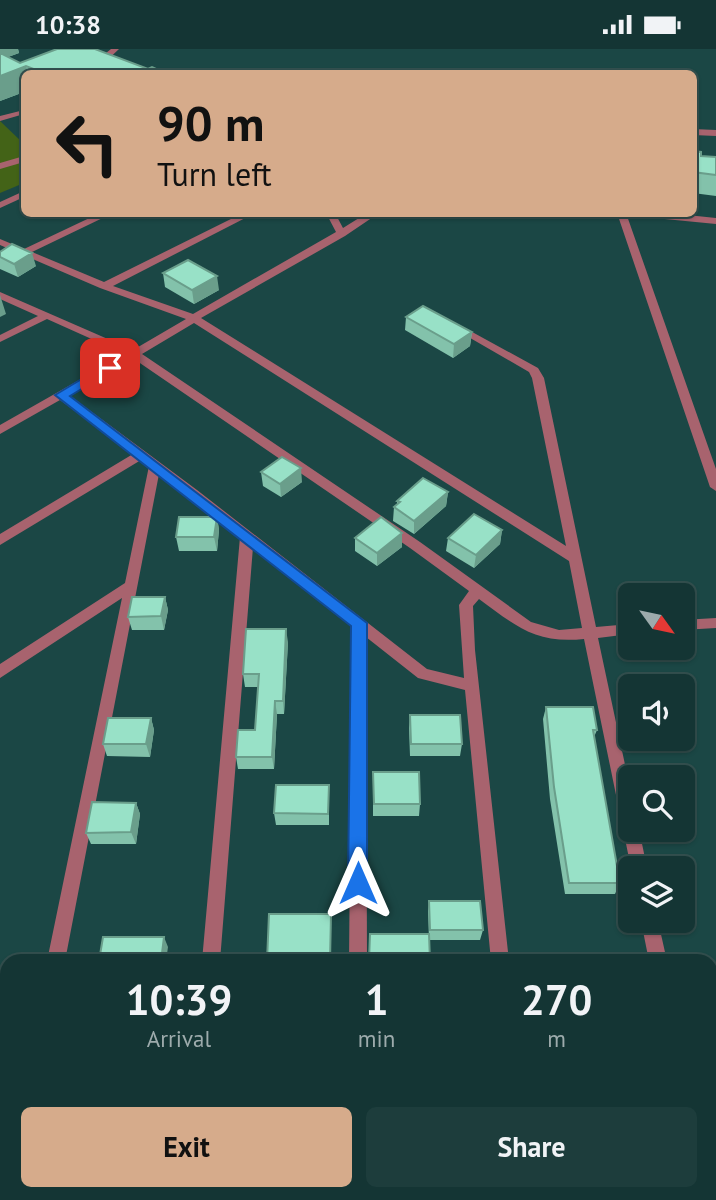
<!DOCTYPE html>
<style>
:root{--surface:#143534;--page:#1d3d3c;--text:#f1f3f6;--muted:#9dabac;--line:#33504f;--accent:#d6ab8b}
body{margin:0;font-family:"PT Sans",sans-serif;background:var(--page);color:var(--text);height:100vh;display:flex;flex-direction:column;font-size:26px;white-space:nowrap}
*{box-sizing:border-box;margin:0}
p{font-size:23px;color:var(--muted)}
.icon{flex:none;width:38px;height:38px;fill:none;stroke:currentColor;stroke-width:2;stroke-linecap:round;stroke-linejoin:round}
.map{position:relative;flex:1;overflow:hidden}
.panel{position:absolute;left:0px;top:905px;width:718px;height:247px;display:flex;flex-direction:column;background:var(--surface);border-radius:21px 21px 0 0;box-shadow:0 2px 5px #0004,0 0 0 2px var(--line)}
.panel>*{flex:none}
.guide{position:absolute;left:21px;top:21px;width:676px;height:147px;border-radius:10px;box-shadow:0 2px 5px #0004,0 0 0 2px var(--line);background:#d6ab8b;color:#111;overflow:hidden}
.needle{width:46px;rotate:123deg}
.controls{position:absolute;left:618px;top:534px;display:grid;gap:14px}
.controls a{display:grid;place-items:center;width:77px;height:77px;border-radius:10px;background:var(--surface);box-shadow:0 2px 5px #0004,0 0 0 2px var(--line);font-size:35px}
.pin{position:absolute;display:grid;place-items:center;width:60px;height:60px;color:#fff;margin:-30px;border-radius:14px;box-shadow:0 4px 10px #0006}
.me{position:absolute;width:77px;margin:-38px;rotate:0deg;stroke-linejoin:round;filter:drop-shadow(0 0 5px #0008)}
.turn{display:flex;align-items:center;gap:24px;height:147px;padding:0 21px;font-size:32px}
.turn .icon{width:91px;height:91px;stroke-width:2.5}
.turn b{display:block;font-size:49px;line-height:60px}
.eta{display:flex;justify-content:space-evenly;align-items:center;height:119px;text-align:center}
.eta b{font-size:42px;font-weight:700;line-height:49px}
.button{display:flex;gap:14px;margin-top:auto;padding:14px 21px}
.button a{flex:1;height:80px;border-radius:10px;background:var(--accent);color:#111;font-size:28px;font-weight:700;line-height:80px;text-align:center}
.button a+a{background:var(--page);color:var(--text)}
.status{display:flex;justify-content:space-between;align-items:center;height:49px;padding:0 35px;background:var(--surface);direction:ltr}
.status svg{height:19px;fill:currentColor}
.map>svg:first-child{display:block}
.green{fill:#436317}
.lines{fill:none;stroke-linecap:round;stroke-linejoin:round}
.minor{fill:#a8636e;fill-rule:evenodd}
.wall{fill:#83c2ab}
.shaded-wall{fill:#6a9e8b}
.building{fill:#98e1c7;stroke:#6a9e8b;stroke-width:2}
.route{fill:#1a73e8;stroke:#114b97;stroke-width:2}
</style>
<div class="status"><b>10:38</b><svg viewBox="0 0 49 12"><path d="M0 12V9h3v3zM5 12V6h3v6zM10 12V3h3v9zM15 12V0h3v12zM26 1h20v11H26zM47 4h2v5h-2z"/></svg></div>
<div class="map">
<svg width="716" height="1151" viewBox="0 0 716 1151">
<rect width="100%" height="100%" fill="#1b4745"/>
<path class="green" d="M0,72L24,95V134L0,144Z"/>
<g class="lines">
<path class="minor" d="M111,0H119L101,17H95V13Z
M24,61V65L0,72V67Z
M693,80L716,81V87L693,86Z
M24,107V113L0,120V114Z
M24,142V148L0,159V153Z
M100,164H113L32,203L104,233L243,164H255L113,237L193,265L336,183L326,164H335L343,179L367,164H379L345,187L201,269L566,497L532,329L529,323L465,286L470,283L474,284L538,319L544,329L596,578L630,575V585L598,589L630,739V780H639L647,819H631L584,590C535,595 516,577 479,550L473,557L475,601L509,912H491L465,641L418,629L366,588L367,912H349L352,577L253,498L220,912H202L240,488L159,425L65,912H47L122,549L0,629V615L125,534L149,417L141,411L0,496V485L133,405L60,351L0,385V376L125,305L47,270L0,293V286L38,267L0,250V243L133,301L186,270L100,239L0,196V190L24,200ZM194,274L569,512L582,579L559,581L531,573L420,493L142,305ZM134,310L410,499L469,542L459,556L464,629L427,620L197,441L69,346Z
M617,164H626L716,420V442L710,438Z
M630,164H668L716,169V175L634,167Z
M716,569V579L682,581V571Z
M641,872H658L667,912H649Z
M0,951L7,954V978L0,975Z
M7,999V1017L0,1018V1000Z
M292,1144H347L344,1151H290Z
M690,1144H710L711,1151H691Z"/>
</g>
<path class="wall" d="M0,0H18L19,4L8,8L20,14L148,20L165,24H24V43L0,52Z
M693,102L701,107L716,108V147L693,144Z
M0,203L36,217L18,228L0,220Z
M163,224L219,241L194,255L165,238Z
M406,268L472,283L470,297L453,309L405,281Z
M261,423L302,433L281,448L263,437Z
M448,443L446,457L414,485L393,472L394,458L397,456V452Z
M217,468L219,481L217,502H179L176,488Z
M502,481L500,495L474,519L446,502L448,489Z
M355,489L402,498L377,517L355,502Z
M165,548L168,561L164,581H132L128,568Z
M288,593L284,665H277L274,720H238L236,708L255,681L258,638H245L243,625Z
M546,658L597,681L594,688L620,834L615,845H565L550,750L543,670Z
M410,666L462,695L460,707H410L409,679Z
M151,669L154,681L150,708L107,707L103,695Z
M373,735L420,755L419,767H373Z
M329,736V776H276L274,764Z
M136,754L140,765L136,795H91L86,784Z
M429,852L483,881L480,891H429L428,862Z
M49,1144H96V1151H50Z"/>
<path class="shaded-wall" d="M0,0H18L19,4L0,11Z
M26,17L28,24H24V43L0,52V27Z
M32,204L36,217L18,228L14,215Z
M217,227L219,241L194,255L192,241Z
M0,246L6,265L0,268Z
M472,283L470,297L453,309L454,295Z
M301,419L302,433L281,448L280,435Z
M448,443L446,457L414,485V472Z
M217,468L219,481L217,502L214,488Z
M502,481L500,495L474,519L476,506Z
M402,484V498L377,517V504Z
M165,548L168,561L164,581L161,567Z
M286,580L288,593L284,665L283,652Z
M275,652L277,665L274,720L272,708Z
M151,669L154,681L150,708L146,695Z
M136,754L140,765L136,795L131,783Z
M164,888L168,898L166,912H161Z
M90,1144H96V1151L90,1145Z"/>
<path class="building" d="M57,0H95L148,20L152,18L165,24H44L26,17L0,27V4L20,14Z
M693,102L701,103V107L716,108V126L693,123Z
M12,195L32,204L14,215L0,208V203Z
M188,211L217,227L192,241L163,224Z
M423,257L472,283L454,295L406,268Z
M282,408L301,419L280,435L261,423Z
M423,429L448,443L414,472L394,458L400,453L397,452Z
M474,465L502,481L476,506L448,489Z
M179,468H217L214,488H176Z
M381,468L402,484L377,504L355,489Z
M132,548H165L161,567L128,568Z
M246,580H286L283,652H275L272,708H236L238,681H255L259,625H243Z
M546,658H593L597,681H593L620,834H569L554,738Z
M410,666H460L462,695H411Z
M108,669H151L146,695H103Z
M373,723H419L420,755H374Z
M276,736H329L328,765L274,764Z
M92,753L136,754L131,783L86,784Z
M429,852H480L483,881H430Z
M269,865H331L330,912H267Z
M370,885H429L430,912H369Z
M103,888H164L161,912H99Z
M49,1144H90V1145L49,1150Z"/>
<path class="route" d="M105,316L116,319L70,347L367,574V834L365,840L358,843L351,840L348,834L351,577L55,346Z"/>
</svg>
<div class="controls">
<a><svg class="needle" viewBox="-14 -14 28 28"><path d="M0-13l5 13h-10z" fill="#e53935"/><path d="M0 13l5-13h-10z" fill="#9dabac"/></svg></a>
<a><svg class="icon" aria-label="sound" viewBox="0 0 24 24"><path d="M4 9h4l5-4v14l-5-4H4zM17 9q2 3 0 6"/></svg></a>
<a><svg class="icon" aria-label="search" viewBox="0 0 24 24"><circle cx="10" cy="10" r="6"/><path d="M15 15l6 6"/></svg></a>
<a><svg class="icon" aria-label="layers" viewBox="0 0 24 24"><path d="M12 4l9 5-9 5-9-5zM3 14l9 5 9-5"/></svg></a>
</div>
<div class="pin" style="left:110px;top:319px;background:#d93025"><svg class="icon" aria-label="arrive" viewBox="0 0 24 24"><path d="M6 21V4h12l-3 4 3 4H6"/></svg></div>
<svg class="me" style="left:358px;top:834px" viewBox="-20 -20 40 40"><path d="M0-17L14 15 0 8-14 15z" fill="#1a73e8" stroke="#fff" stroke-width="4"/></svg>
<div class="guide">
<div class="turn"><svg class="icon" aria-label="left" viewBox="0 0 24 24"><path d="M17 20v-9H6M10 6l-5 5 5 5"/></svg><div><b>90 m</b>Turn left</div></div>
</div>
<section class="panel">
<div class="eta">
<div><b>10:39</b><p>Arrival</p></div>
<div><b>1</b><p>min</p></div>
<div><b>270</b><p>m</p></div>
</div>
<div class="button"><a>Exit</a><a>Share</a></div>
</section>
</div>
